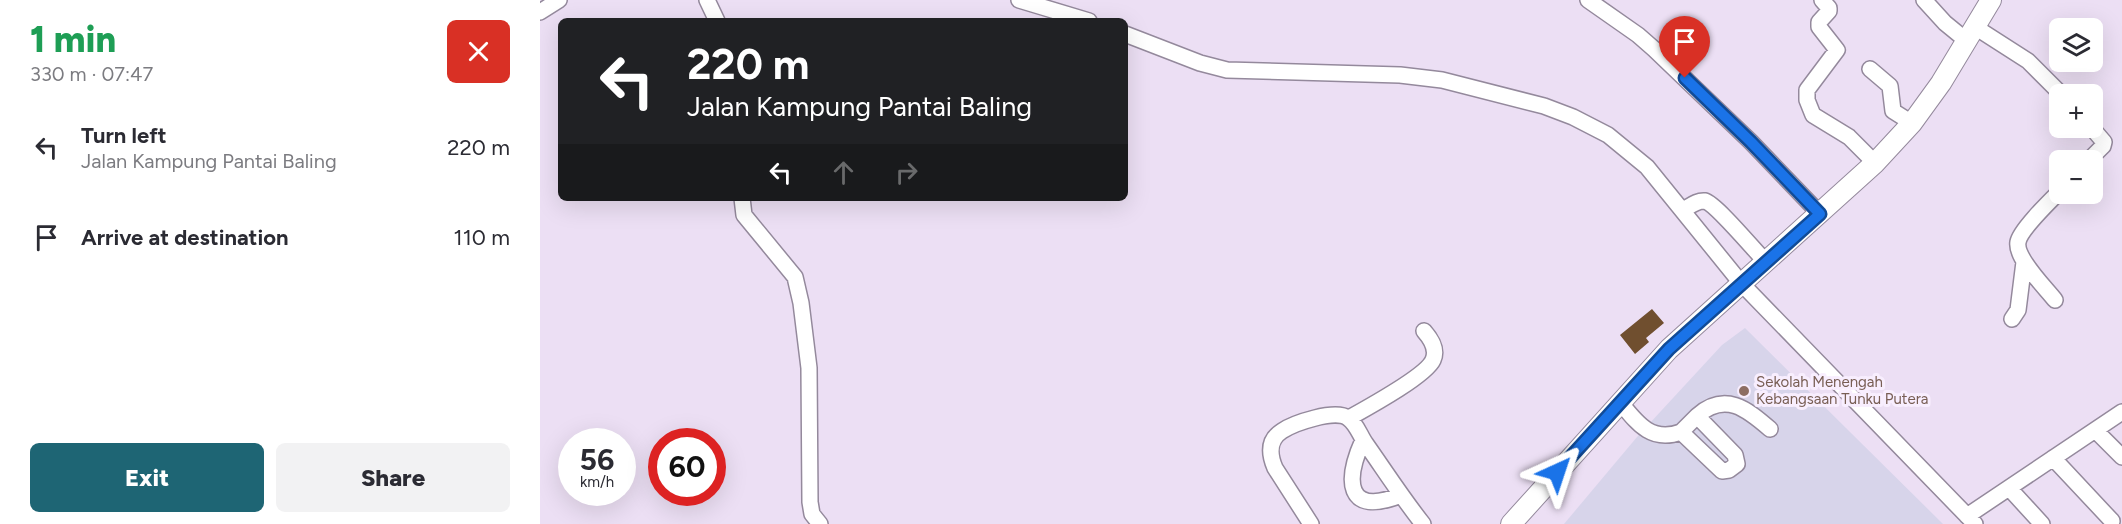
<!DOCTYPE html>
<meta charset="utf-8">
<style>
:root{--surface:#fff;--page:#f2f2f3;--text:#2b2b33;--muted:#7c7c81;--accent:#1e6574}
body{margin:0;font-family:Figtree,sans-serif;background:var(--page);color:var(--text);height:100vh;display:flex;flex-direction:column;font-size:22px;white-space:nowrap}
*{box-sizing:border-box;margin:0}
p{font-size:20px;color:var(--muted)}
.icon{flex:none;width:33px;height:33px;fill:none;stroke:currentColor;stroke-width:2;stroke-linecap:round;stroke-linejoin:round}
.map{position:relative;flex:1;overflow:hidden}
.details{display:flex;flex-direction:column;background:var(--surface);width:540px}
.details>*{flex:none}
.top-card{position:absolute;left:18px;top:18px;width:570px;height:183px;border-radius:9px;box-shadow:0 6px 24px #0002;background:#202124;color:#fff;overflow:hidden}
.controls{position:absolute;left:1509px;top:18px;display:grid;gap:12px}
.controls a{display:grid;place-items:center;width:54px;height:54px;border-radius:9px;background:var(--surface);box-shadow:0 6px 24px #0002;font-size:30px}
.speed{position:absolute;left:18px;top:428px;display:flex;gap:12px;font-size:30px;font-weight:700;text-align:center}
.speed>*{display:grid;place-content:center;width:78px;height:78px;border-radius:50%;background:var(--surface);box-shadow:0 6px 24px #0002;line-height:1}
.speed small{font-size:15px;font-weight:400}
.speed .limit{border:9px solid #d22;background:#fff;color:#111}
.pin{position:absolute;display:grid;place-items:center;width:51px;height:51px;color:#fff;margin:-62px -26px;border-radius:50% 50% 50% 0;rotate:-45deg;box-shadow:0 0 6px #0007}
.pin .icon{rotate:45deg}
.me{position:absolute;width:66px;margin:-33px;rotate:42deg;stroke-linejoin:round;filter:drop-shadow(0 0 4px #0008)}
.turn{display:flex;align-items:center;gap:21px;height:126px;padding:0 30px;font-size:27px}
.turn .icon{width:78px;height:78px;stroke-width:2.5}
.turn b{display:block;font-size:42px;line-height:51px}
.lanes{display:flex;align-items:center;height:57px;padding:0 30px;background:#0003;justify-content:center;gap:30px;direction:ltr}
.lanes .off{opacity:.35}
.round{display:grid;place-items:center;flex:none;width:63px;height:63px;border-radius:9px;background:var(--page)}
.overview{display:flex;align-items:center;justify-content:space-between;height:102px;padding:0 30px}
h1{font-size:36px;font-weight:800;line-height:45px;color:#1e9e55}
.action{display:flex;gap:12px;margin-top:auto;padding:12px 30px}
.action a{flex:1;height:69px;border-radius:9px;background:var(--accent);color:#fff;font-size:24px;font-weight:800;line-height:69px;text-align:center}
.action a+a{background:var(--page);color:var(--text)}
ul{padding:0;list-style:none}
li{display:flex;align-items:center;gap:18px;height:90px;padding:0 30px}
li div{flex:1}
li b{display:block;font-size:22px}
li em{font-style:normal}
main{display:flex;flex:1;min-height:0}
.map>svg:first-child{display:block}
.education{fill:#d7d4ea}
.building{fill:#704f2f}
.lines{fill:none;stroke-linecap:round;stroke-linejoin:round}
.minor-casing{stroke:#94899c;stroke-width:18}
.major-casing{stroke:#94899c;stroke-width:22}
.minor{stroke:#fff;stroke-width:15}
.major{stroke:#fff;stroke-width:20}
.route-casing{stroke:#114b97;stroke-width:15}
.route{stroke:#1a73e8;stroke-width:10}
.education-dot{fill:#8d6e63;stroke:#f8eefe;stroke-width:2}
.labels{text-anchor:middle;dominant-baseline:central;stroke-width:6;stroke-linejoin:round;paint-order:stroke}
.education-label{font-size:15px;fill:#785e54;stroke:#f8eefe;text-anchor:start}
</style>
<main>
<section class="details">
<div class="overview"><div><h1>1 min</h1><p>330 m · 07:47</p></div><a class="round" style="background:#d93025;color:#fff"><svg class="icon" aria-label="close" viewBox="0 0 24 24"><path d="M6 6l12 12M18 6L6 18"/></svg></a></div>
<ul>
<li><svg class="icon" aria-label="left" viewBox="0 0 24 24"><path d="M17 20v-9H6M10 6l-5 5 5 5"/></svg><div><b>Turn left</b><p>Jalan Kampung Pantai Baling</p></div><em>220 m</em></li>
<li><svg class="icon" aria-label="arrive" viewBox="0 0 24 24"><path d="M6 21V4h12l-3 4 3 4H6"/></svg><div><b>Arrive at destination</b></div><em>110 m</em></li>
</ul>
<div class="action"><a>Exit</a><a>Share</a></div>
</section>
<div class="map">
<svg width="1582" height="524" viewBox="0 0 1582 524">
<rect width="100%" height="100%" fill="#ecdff4"/>
<path class="education" d="M1205,328L1403,524H1024L1097,437L1182,345Z"/>
<path class="building" d="M1112,309L1124,323L1106,338L1109,342L1095,354L1080,335Z"/>
<g class="lines">
<defs>
<path id="minor" d="M167,0L177,21
M479,0L549,21
M1048,0L1098,35L1114,49L1211,142L1280,214
M1282,0L1289,8V11L1279,22V27L1297,50L1267,90V100L1273,115L1309,137L1335,163
M1384,0L1405,23L1427,41
M0,12L19,0
M1435,27L1488,61L1521,94
M585,34L660,63L687,70L860,75L902,80L1004,106L1033,117L1068,135L1107,167L1201,283L1435,524
M1330,69L1350,86L1353,111L1372,123
M1549,160L1563,146L1564,142L1552,128
M202,198L204,215L255,277L261,303L269,368L270,502L272,514L280,524
M1143,210C1149,207 1157,200 1165,201C1176,204 1215,251 1226,262
M1515,300C1505,287 1475,258 1478,242C1480,230 1511,200 1520,191
M1472,319L1478,310L1484,262
M1080,402C1097,423 1111,443 1141,432L1182,471L1189,470L1197,464L1195,455L1157,416L1141,432
M1157,416C1185,391 1207,409 1230,429
M809,418C825,409 886,376 893,360C898,349 891,339 884,331
M1555,430L1582,457
M823,440C805,480 805,517 861,495
M1513,458L1572,521
M1469,488L1502,524
M1427,516L1582,412
M771,524L735,468C729,454 728,440 742,431C754,423 795,409 808,418C817,424 820,436 826,444C845,471 863,499 883,524"/>
<path id="major" d="M971,524L1129,349L1335,163L1372,123L1401,83L1451,0"/>
</defs>
<use href="#minor" class="minor-casing"/>
<use href="#major" class="major-casing"/>
<use href="#minor" class="minor"/>
<use href="#major" class="major"/>
</g>
<g class="lines">
<defs>
<path id="route" d="M1017,472L1129,349L1280,214L1211,142L1145,78"/>
</defs>
<use href="#route" class="route-casing"/>
<use href="#route" class="route"/>
</g>
<circle class="education-dot" cx="1204" cy="391" r="6"/>
<g class="labels">
<g class="education-label">
<text x="1216" y="382">Sekolah Menengah<tspan x="1216" dy="17">Kebangsaan Tunku Putera</tspan></text>
</g>
</g>
</svg>
<div class="controls">
<a><svg class="icon" aria-label="layers" viewBox="0 0 24 24"><path d="M12 4l9 5-9 5-9-5zM3 14l9 5 9-5"/></svg></a>
<a>+</a>
<a>−</a>
</div>
<div class="speed"><div>56<small>km/h</small></div><div class="limit">60</div></div>
<div class="pin" style="left:1145px;top:78px;background:#d93025"><svg class="icon" aria-label="arrive" viewBox="0 0 24 24"><path d="M6 21V4h12l-3 4 3 4H6"/></svg></div>
<svg class="me" style="left:1017px;top:472px" viewBox="-20 -20 40 40"><path d="M0-17L14 15 0 8-14 15z" fill="#1a73e8" stroke="#fff" stroke-width="4"/></svg>
<div class="top-card">
<div class="turn"><svg class="icon" aria-label="left" viewBox="0 0 24 24"><path d="M17 20v-9H6M10 6l-5 5 5 5"/></svg><div><b>220 m</b>Jalan Kampung Pantai Baling</div></div>
<div class="lanes"><svg class="icon" aria-label="left" viewBox="0 0 24 24"><path d="M17 20v-9H6M10 6l-5 5 5 5"/></svg><svg class="icon off" aria-label="ahead" viewBox="0 0 24 24"><path d="M12 20V5M6 11l6-6 6 6"/></svg><svg class="icon off" aria-label="right" viewBox="0 0 24 24"><path d="M7 20v-9h11M14 6l5 5-5 5"/></svg></div>
</div>
</div>
</main>
